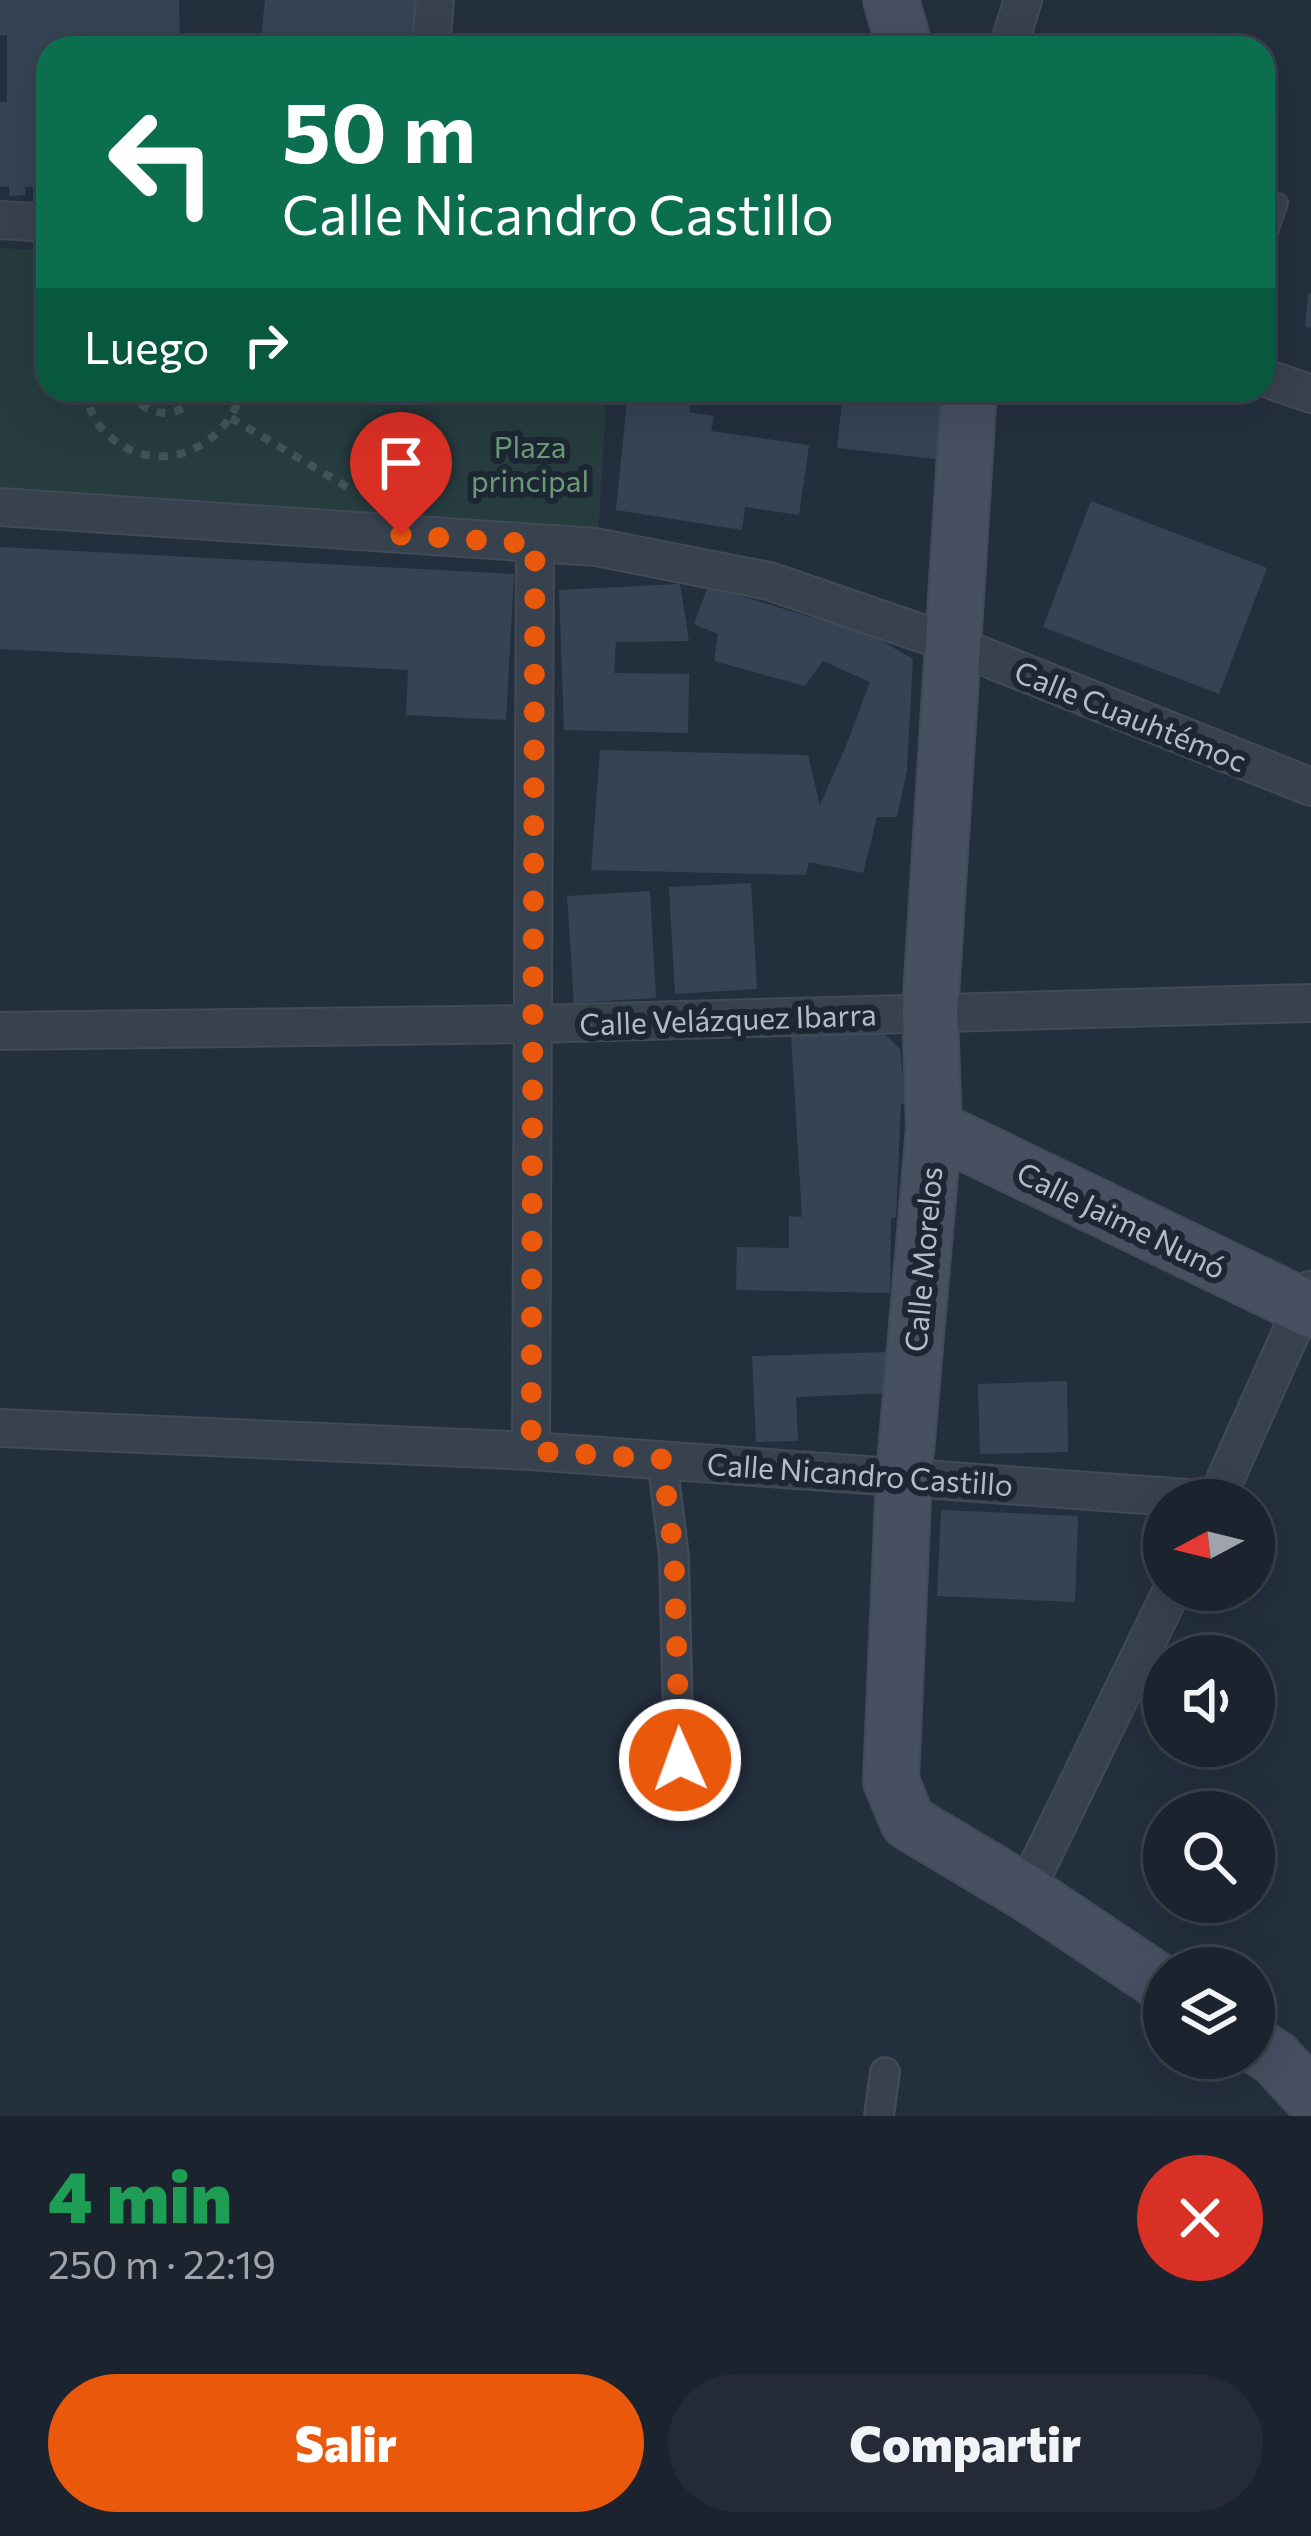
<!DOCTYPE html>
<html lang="es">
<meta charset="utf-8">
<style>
:root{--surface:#1b232e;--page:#242b36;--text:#f1f3f6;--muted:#a0a4aa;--line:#39404a;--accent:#ea580c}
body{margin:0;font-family:Commissioner,sans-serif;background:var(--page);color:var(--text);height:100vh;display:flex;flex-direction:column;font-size:45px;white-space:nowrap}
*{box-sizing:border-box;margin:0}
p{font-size:39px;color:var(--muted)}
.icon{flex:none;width:66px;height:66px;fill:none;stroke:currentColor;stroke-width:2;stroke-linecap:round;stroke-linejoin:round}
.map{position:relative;height:2116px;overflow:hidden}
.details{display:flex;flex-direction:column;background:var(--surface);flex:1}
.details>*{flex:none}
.hud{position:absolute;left:36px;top:36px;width:1239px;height:366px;border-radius:36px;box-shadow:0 12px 48px #0002,0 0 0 3px var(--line);background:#0b6e4f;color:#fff;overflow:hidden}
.needle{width:78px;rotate:263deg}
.fabs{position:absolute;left:1143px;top:1479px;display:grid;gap:24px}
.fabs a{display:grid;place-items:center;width:132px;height:132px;border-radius:50%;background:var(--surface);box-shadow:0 12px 48px #0002,0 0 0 3px var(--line);font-size:60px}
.pin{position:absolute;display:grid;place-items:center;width:102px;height:102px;color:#fff;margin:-123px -51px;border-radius:50% 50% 50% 0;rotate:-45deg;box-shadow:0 0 12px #0007}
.pin .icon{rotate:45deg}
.me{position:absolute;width:132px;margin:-66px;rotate:358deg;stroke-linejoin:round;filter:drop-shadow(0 0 9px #0008)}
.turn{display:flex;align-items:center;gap:42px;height:252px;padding:0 48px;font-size:54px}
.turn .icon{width:156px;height:156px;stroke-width:2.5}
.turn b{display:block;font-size:84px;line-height:102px}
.then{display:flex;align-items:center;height:114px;padding:0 48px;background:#0003;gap:24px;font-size:45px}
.round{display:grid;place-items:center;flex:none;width:126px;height:126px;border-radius:63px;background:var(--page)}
.head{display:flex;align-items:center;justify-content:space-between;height:204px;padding:0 48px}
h1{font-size:72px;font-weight:800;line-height:90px;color:#1e9e55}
.action{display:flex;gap:24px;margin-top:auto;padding:24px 48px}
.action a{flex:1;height:138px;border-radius:72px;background:var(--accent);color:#fff;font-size:48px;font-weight:800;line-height:138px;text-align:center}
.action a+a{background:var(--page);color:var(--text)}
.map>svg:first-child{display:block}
.green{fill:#263c3f}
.building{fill:#364354}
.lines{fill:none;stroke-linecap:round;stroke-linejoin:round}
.service-casing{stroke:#414a57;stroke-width:22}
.pedestrian-casing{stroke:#414a57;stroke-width:32}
.minor-casing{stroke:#414a57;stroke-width:40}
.secondary-casing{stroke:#414a57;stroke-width:58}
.path{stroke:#3f5557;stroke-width:8;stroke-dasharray:9 9;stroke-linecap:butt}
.service{stroke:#38414e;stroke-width:18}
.pedestrian{stroke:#38414e;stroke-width:27}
.minor{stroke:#38414e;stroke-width:36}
.secondary{stroke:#465061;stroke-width:54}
.route{stroke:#ea580c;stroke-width:21;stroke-dasharray:0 37.8}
.labels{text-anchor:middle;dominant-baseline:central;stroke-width:12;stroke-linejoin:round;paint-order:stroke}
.park-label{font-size:30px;fill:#6b9a76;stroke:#1d2633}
.street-label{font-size:30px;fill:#b4bcc9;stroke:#1d2633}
</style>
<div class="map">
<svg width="1311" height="2116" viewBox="0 0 1311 2116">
<rect width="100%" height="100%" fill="#242f3e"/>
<path class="green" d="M0,248L48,250V390H607L598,537L0,493Z"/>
<path class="building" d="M0,0H179L180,48H48V185L25,187V195L9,196V186L0,187V102H7V35H0Z
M265,0H425L420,48H260Z
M1308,293L1311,294V328L1305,327Z
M150,390H185L164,398Z
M628,390H691L689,412L714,416L711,431L809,445L799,515L745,507L742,530L616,510Z
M843,390H942L936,459L837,448Z
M1091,501L1267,568L1219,694L1043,627Z
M0,547L514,574L506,720L406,715L408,670L0,649Z
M680,584L689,641L616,642L614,673L689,674L688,733L564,730L559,590Z
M708,586L873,636L913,659L907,770L897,817H877L863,873L809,862L806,875L591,870L600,750L808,755L820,805L846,746L870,682L823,661L805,686L714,661L718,634L694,624Z
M751,883L757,989L675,994L669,887Z
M650,891L656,998L574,1003L567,896Z
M876,1026L900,1049L906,1104H901L896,1217L891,1218L890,1293L736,1290L737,1247L789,1248V1216L802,1217L791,1034Z
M889,1352L891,1393L796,1397L798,1441L756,1442L752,1356Z
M1067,1381L1068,1452L980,1454L978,1384Z
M941,1510L1078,1516L1075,1602L937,1596Z"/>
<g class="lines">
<defs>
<path id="service" d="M1263,246L1278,203"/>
<path id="pedestrian" d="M662,1459L674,1556L680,1800
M879,2116L885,2072"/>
<path id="minor" d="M431,48L435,0
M1008,48L1023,0
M0,220L48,223
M1263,377L1311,394
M0,507L596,547L769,581L950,643L1311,787
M0,1031L534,1024L1311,1003
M0,1428L531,1451L1216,1500
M531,1451L535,544
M1216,1500L1310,1290
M1025,1892L1172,1590"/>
<path id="secondary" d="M891,0L905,48
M969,390L930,1012L934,1128L904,1475L891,1781L908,1822L1025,1892L1164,1985
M934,1128L1311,1310
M1254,2044L1275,2058L1311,2097"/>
</defs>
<use href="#service" class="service-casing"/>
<use href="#pedestrian" class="pedestrian-casing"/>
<use href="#minor" class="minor-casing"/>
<use href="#secondary" class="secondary-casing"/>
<path class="path" d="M84,390C89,406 93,421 106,433C154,480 226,451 242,390
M129,390C147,421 183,420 201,390
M231,418L349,488"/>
<use href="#service" class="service"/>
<use href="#pedestrian" class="pedestrian"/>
<use href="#minor" class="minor"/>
<use href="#secondary" class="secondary"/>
</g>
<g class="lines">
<path class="route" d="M401,535L535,544L531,1451L662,1459L674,1556L680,1760"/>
</g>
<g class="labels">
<g class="park-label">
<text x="530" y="445">Plaza<tspan x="530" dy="34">principal</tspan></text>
</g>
<g class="street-label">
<text transform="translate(1131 715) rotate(22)">Calle Cuauhtémoc</text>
<text transform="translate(728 1018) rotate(-2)">Calle Velázquez Ibarra</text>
<text transform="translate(1122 1219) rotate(26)">Calle Jaime Nunó</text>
<text transform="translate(922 1259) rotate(-85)">Calle Morelos</text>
<text transform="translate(860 1473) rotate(4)">Calle Nicandro Castillo</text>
</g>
</g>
</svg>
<div class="fabs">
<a><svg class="needle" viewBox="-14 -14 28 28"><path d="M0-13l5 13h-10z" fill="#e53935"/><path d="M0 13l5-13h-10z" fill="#a0a4aa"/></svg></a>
<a><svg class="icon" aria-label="sound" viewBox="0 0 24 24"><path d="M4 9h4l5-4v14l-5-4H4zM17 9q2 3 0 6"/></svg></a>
<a><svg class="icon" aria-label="search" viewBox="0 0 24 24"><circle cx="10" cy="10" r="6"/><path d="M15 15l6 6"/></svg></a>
<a><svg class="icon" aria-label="layers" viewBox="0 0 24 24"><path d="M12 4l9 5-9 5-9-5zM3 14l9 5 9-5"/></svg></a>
</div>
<div class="pin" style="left:401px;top:535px;background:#d93025"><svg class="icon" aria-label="arrive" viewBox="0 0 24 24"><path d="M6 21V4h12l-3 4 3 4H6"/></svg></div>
<svg class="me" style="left:680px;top:1760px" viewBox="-20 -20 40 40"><circle r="17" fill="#ea580c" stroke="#fff" stroke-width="3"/><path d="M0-11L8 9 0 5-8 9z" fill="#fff"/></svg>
<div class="hud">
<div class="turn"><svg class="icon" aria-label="left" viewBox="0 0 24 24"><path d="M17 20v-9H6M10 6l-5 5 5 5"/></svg><div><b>50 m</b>Calle Nicandro Castillo</div></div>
<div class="then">Luego<svg class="icon" aria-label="right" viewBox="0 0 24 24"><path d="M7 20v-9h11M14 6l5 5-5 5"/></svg></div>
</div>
</div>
<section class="details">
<div class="head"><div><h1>4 min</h1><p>250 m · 22:19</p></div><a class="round" style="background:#d93025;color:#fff"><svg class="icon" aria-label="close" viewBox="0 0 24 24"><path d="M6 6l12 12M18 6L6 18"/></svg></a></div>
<div class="action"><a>Salir</a><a>Compartir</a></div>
</section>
